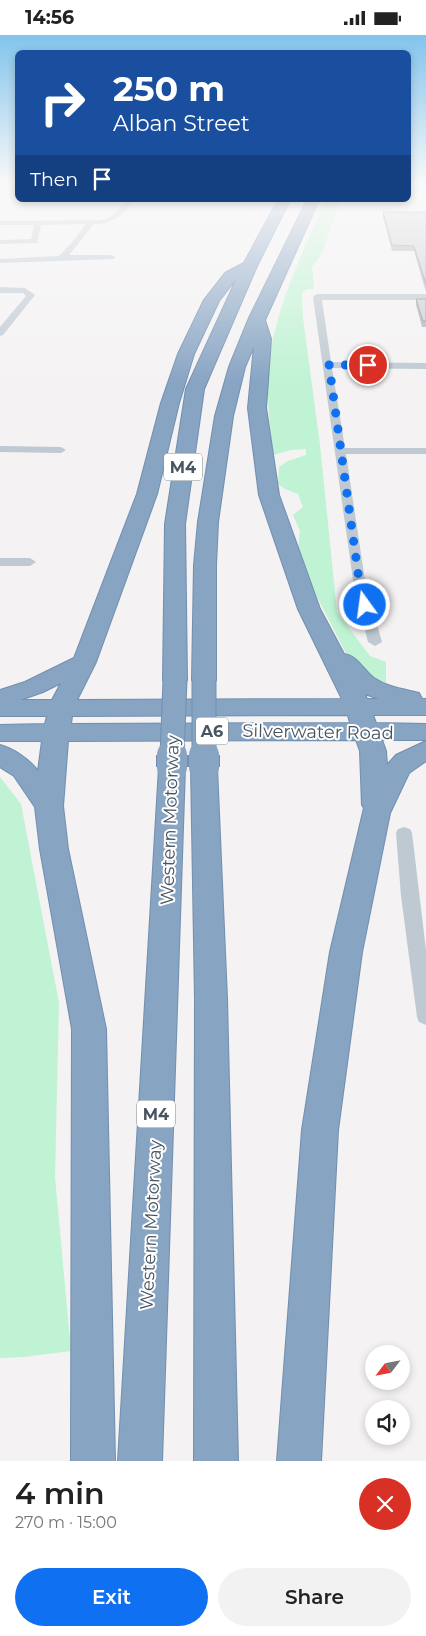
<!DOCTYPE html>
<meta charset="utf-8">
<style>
:root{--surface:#fff;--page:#f2f2f2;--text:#222;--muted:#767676;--accent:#0f71f1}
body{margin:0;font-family:Montserrat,sans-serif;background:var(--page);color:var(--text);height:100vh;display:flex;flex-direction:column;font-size:19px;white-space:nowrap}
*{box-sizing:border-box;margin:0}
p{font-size:16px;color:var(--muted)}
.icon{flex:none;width:28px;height:28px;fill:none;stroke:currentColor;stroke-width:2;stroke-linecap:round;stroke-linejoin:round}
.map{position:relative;height:1426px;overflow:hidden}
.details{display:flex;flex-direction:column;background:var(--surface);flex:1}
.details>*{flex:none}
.banner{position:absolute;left:15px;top:15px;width:396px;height:152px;border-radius:8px;box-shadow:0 2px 8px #0003;background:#1a4fa0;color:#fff;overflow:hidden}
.needle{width:32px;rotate:238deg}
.buttons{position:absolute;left:365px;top:1310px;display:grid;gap:10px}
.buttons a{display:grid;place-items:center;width:45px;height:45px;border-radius:50%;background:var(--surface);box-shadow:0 2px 8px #0003;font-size:25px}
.pin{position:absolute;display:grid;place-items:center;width:42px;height:42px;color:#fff;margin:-21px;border:2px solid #fff;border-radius:50%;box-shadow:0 1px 5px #0007}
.me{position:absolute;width:55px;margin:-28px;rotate:346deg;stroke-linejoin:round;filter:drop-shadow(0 0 4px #0008)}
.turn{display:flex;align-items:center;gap:18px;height:105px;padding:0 15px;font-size:22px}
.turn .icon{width:65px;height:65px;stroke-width:2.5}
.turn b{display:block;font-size:35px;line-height:42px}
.then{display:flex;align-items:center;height:48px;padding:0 15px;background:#0003;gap:10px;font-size:19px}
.round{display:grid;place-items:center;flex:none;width:52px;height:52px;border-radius:26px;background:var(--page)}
.headline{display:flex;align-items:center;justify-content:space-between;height:85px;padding:0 15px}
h1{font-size:30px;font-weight:600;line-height:38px}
.action{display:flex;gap:10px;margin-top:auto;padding:10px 15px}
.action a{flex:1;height:58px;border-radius:30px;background:var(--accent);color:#fff;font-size:20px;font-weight:600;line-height:58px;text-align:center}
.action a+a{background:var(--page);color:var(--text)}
.status{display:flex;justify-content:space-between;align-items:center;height:35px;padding:0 25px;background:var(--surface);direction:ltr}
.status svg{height:14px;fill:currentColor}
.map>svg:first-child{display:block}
.green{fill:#bff3d3}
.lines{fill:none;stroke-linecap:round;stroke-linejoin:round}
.highway-casing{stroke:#728faf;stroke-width:2}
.street{fill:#bfc9d2;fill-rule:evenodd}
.highway{fill:#87a4c3;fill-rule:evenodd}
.highway-bridge-far1-casing{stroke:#728faf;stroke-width:25;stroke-linecap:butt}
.highway-bridge-casing{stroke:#728faf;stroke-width:32;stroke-linecap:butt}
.highway-bridge-far1{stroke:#87a4c3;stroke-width:23}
.highway-bridge{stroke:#87a4c3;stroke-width:30}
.wall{fill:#afb1b6}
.building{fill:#ccced4;stroke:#8f9094}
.route{stroke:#0f71f1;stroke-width:9;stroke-dasharray:0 16.2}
.labels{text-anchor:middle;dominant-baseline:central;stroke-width:4;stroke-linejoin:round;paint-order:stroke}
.shield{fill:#fff;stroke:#7f8890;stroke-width:1}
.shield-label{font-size:16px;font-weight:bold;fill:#485561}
.street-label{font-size:18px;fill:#485561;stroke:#fff}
</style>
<div class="status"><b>14:56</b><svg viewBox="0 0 49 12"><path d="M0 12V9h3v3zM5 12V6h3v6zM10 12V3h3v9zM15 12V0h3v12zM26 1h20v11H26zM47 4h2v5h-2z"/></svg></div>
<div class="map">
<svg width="426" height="1426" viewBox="0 0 426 1426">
<rect width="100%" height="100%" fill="#f4f2f2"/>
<path class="green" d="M326,165H341L321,220L312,232L314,254H307L302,258L303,283L320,410L337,577L370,621L386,627V647L378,650L348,622L313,554L298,513L300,496L293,480L303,472L298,459L285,454L278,449L279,432L288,426L306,420V414L291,415L273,420C270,394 267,367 268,340C271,282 302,217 326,165Z
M0,742L21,769L59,968L55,1142L71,1316L24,1322L0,1323Z"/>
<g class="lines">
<defs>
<path id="highway" d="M278,165H290L257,231L204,354L185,489L187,645L184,650L175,653L166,650L163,645L165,489L186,354L237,243L219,266L194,319L179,368L157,459L96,627L77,665L342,664L298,574L259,460L248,373L254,311L245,332L233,381L218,487L216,530V645L213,650L204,653L195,650L192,645L194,530L198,487L215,381L229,332L249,283L307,165H319L265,285L271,304L266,373L279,460L320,574L344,619C358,621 363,635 374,643C387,652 403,654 419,658L422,664H426V680H373L376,688L426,689V705H382L386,716L387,730L396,720L426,706V726L409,738L390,778L362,917L338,1095L321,1426H277L302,1095L330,917L364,773L362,770L360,716L356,705L68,706L63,771L68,814L106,994L115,1426H71L72,994L40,814L35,772L14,741L0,732V710C14,714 29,724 38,736L42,706H0V690L45,689L47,681H0V655L25,647L74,623L137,459L161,368L178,319L204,265L225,238L244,228ZM61,648L52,665H20L43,657ZM365,659L379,664H367ZM348,680L350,688L71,689L72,681Z
M172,723L181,726L185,732L162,1426H118L159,732L163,726Z
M204,723L213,726L217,732L227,964L238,1426H194L195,964L191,732L195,726Z"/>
</defs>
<use href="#highway" class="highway-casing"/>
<path class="street" d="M127,165H135C123,180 114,189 94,189L69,220H111L115,222L114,224L0,228V224L59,221L74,205L86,189L41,190L37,208L0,209V205L31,204L34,190H0V186L103,185L113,180Z
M0,252L25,253L35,260L3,300L0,301V292L26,261L23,258H0Z
M317,259H426V265H322L331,327L426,328V334L332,333L345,413H426V419H346L366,552L382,607L375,611L368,607L354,552L313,262Z
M0,411L61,412L66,415L61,418L0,417Z
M0,523H30L36,527L30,531H0Z
M404,792L410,794L412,798L426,915V990L419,987L417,982L401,861L396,798L398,794Z"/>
<use href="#highway" class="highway"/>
<defs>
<path id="highway-bridge-far1" d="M204,645V721
M172,721L175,645"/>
<path id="highway-bridge" d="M204,720V732
M172,732V720"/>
</defs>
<use href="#highway-bridge-far1" class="highway-bridge-far1-casing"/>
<use href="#highway-bridge" class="highway-bridge-casing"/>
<use href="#highway-bridge-far1" class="highway-bridge-far1"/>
<use href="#highway-bridge" class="highway-bridge"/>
</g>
<path class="wall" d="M383,177H426V257L414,216H392L383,182Z
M416,264H426V292H422L416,270Z"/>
<path class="building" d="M383,177H426V249L414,211L392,210Z
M416,264H426V286H423Z"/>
<linearGradient id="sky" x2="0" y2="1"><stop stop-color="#82c4ec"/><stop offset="0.43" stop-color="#faf9f9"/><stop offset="1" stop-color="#faf9f9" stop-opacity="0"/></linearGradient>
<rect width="426" height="349" fill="url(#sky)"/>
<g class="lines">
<path class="route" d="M365,570L360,552L329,330H368"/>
</g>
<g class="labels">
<g class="shield">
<rect x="164" y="418.5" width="38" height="27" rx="4"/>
<rect x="196" y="682.5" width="32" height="27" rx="4"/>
<rect x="137" y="1065.5" width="38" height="27" rx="4"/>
</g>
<g class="shield-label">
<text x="183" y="432">M4</text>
<text x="212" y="696">A6</text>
<text x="156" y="1079">M4</text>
</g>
<g class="street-label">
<text transform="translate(318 697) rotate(1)">Silverwater Road</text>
<text transform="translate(170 785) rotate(-88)">Western Motorway</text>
<text transform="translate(151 1190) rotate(-87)">Western Motorway</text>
</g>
</g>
</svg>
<div class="buttons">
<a><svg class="needle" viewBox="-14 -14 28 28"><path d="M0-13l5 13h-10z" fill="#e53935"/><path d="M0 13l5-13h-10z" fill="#767676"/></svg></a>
<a><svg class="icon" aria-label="sound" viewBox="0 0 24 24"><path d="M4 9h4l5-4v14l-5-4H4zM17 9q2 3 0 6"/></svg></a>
</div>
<div class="pin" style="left:368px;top:330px;background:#d93025"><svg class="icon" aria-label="arrive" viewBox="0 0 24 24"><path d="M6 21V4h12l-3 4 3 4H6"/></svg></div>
<svg class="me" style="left:365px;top:570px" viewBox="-20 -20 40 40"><circle r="17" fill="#0f71f1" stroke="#fff" stroke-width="3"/><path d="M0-11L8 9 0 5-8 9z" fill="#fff"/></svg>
<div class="banner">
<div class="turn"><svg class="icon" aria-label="right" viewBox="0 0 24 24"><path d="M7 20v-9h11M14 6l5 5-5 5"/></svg><div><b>250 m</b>Alban Street</div></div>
<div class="then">Then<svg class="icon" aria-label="arrive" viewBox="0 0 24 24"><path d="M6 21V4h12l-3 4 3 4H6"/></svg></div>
</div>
</div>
<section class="details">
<div class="headline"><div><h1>4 min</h1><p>270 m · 15:00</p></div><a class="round" style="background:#d93025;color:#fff"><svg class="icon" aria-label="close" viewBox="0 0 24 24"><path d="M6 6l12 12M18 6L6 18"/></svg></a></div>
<div class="action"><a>Exit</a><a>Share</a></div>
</section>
